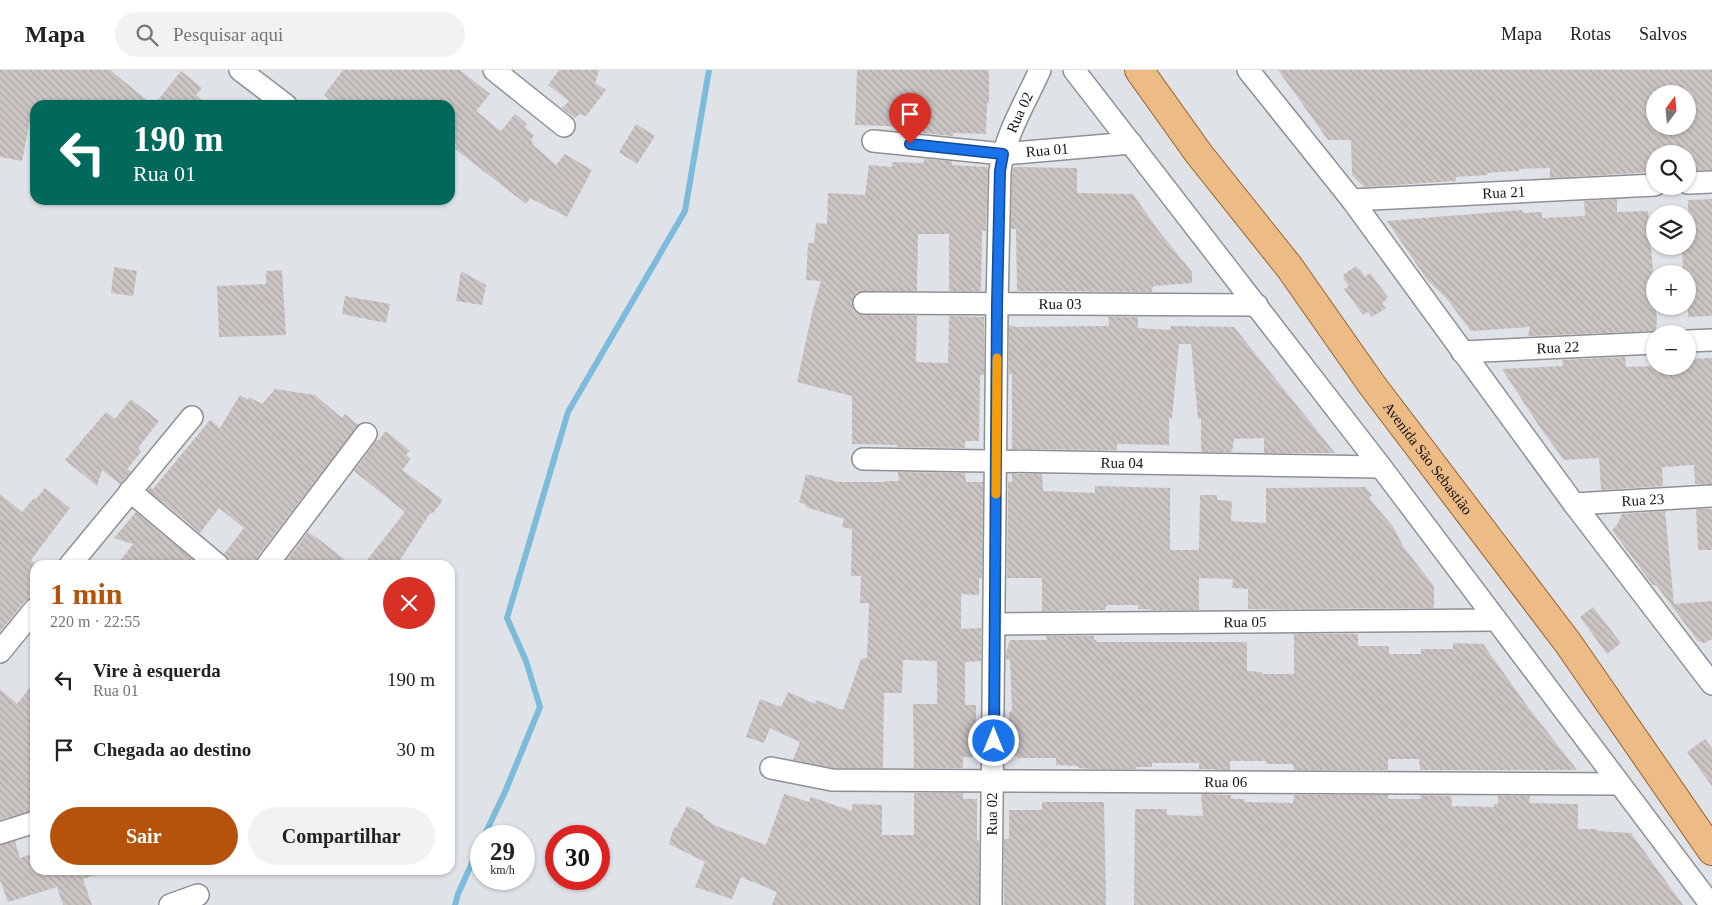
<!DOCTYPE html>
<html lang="pt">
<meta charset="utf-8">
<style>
:root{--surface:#fff;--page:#f2f2f2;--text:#222;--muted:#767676;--line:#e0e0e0;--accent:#b45309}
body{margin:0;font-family:"Times New Roman",serif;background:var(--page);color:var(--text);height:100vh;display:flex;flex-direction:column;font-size:19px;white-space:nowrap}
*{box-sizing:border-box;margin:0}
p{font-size:16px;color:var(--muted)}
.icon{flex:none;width:28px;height:28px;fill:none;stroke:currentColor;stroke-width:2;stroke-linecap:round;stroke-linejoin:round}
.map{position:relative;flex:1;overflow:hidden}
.details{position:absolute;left:30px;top:490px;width:425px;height:315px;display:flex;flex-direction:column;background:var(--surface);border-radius:15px;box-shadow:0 1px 4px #0004}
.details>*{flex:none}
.hud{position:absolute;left:30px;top:30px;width:425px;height:105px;border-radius:15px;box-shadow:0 1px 4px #0004;background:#00695c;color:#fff;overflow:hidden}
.needle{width:32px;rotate:16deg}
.controls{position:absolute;left:1646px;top:15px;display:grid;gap:10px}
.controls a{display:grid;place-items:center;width:50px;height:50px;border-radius:50%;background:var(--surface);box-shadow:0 1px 4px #0004;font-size:25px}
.speed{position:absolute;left:470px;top:755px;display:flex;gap:10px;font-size:25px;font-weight:700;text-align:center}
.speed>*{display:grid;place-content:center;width:65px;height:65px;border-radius:50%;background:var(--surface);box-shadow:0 1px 4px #0004;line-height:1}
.speed small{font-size:12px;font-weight:400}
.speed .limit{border:8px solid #d22;background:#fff;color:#111}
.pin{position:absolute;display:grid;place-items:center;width:42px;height:42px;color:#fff;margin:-51px -21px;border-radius:50% 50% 50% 0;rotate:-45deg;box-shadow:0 0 5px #0007}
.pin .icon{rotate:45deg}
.me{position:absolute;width:55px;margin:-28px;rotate:0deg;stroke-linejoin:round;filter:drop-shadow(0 0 4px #0008)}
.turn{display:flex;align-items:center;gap:18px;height:105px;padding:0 20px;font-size:22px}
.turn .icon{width:65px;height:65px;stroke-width:2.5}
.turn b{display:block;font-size:35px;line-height:42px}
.round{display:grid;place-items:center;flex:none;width:52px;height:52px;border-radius:26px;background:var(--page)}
.headline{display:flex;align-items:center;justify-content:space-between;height:85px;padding:0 20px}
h1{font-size:30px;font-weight:800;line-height:38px;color:var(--accent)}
.cta{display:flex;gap:10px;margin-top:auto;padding:10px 20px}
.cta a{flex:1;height:58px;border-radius:30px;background:var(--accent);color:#fff;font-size:20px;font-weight:800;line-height:58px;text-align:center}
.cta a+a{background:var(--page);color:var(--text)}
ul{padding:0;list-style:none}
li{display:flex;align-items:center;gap:15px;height:70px;padding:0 20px}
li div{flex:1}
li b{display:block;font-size:19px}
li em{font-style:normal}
header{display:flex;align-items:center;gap:30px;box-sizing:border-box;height:70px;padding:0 25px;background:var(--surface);border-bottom:1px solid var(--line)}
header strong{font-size:24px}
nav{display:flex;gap:28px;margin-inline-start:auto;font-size:18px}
.search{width:350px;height:45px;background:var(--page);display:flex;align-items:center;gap:12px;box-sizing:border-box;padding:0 18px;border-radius:28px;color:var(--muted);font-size:19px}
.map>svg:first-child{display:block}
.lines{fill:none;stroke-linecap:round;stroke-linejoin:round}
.stream{stroke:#7cbbdb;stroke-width:6}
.building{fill:url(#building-back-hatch);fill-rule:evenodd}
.street-casing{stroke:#8d9195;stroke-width:24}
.primary-casing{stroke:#98622a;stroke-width:30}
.street{stroke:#fff;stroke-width:21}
.primary{stroke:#ecbb86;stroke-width:28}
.route-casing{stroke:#114b97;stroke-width:12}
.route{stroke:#1a73e8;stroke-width:9}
.slow{stroke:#f59e0b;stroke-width:9}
.labels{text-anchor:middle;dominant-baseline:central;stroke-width:4;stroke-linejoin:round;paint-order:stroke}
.street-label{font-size:15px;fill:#121315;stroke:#dfe3e8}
</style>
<header>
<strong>Mapa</strong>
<div class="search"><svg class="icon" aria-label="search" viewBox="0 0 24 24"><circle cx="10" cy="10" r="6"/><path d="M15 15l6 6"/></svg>Pesquisar aqui</div>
<nav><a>Mapa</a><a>Rotas</a><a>Salvos</a></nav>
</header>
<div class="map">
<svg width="1712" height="835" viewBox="0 0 1712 835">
<defs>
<pattern id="building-back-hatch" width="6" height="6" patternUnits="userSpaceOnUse" patternTransform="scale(1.25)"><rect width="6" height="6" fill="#cac4c2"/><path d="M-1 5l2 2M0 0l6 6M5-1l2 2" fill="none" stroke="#aca8a6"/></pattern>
</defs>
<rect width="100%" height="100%" fill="#dfe3e8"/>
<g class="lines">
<path class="stream" d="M484,766L505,722L540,637L526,591L507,548L568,342L685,141L709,0
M455,835L458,824L481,773"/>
</g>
<path class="building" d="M0,0H110L153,35H35V45H31L22,91L0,87Z
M343,0H460L490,24L476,41L501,61L515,44L527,54L525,58L534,65L531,70L533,72L532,74L556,95L565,84L592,100L567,147L530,128L526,134L454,78L457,75L450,70V35H336L324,25Z
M559,0H599L595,13L606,20L586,46L580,44L575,48L562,38L569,31L548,15Z
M857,0H989V33H987L986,64L953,63V66L923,63V61H918L919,57L855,55Z
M1278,0H1712V100H1693L1692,84H1655V102L1550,108V98L1519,99V101L1499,102L1487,103V105L1456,107V111L1364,117L1352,105L1351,70H1328ZM1655,24H1688V56H1655Z
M181,1L202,18L196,25L208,35H154Z
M636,54L655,66L637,94L619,82Z
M924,89L952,91V95L988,97L986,161H982L981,221H949V164H918L917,221H864L857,222L854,226L852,233L853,240L858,244L863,245L917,246L916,292L948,293L949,246L984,247V305H980L979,371H965V378L897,377V375L852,374V326L797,312L812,243L821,211L806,210L808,173H814L816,153L827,154L828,123L865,125L869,95L892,97V92L924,93Z
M1014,97L1077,98V123L1133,124L1158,160L1192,202V213L1153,216L1152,222L1017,221L1016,159H1011L1012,102Z
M1617,129V142L1648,141L1657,250L1656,261L1528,266L1530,257L1471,261L1447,229L1428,211L1387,151L1522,140L1523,143L1542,142V148L1585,146L1584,131Z
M1712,129V246L1688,247V204H1683L1682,176H1688V130Z
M1356,196L1358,199L1359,198L1365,207L1370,203L1388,227L1382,234L1386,238L1372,247L1368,242L1363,245L1344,219L1349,216L1343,208L1345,207L1343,205Z
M114,197L137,201L133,226L111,223Z
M282,200L286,265L219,267L217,216L266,214V201Z
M461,201L486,215L482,235L456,231Z
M345,226L390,234L386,253L342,244Z
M1108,247H1138V258L1170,260L1171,256L1234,257L1335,383H1264V368L1234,369L1232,382H1201V349H1198L1191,274H1179L1172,348H1169V375L1117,374V380L1012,379V304H1009V255L1016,257L1109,256Z
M1625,287L1626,297L1655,296H1688V289L1712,288V414H1695L1694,395L1662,397L1663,416L1601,420L1599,388L1564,390L1541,359L1502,299L1563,296L1562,290Z
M275,319L315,325L342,348L345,344L358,355L257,487L255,495H230V490L224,484L244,458L219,438L200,463L148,420L151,417L153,419L210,350L220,358L240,325L248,330L249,327L262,334Z
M131,329L159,351L138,378L141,382L127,399L131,402L123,411L120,414L102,400L97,416L65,390L106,342L115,349Z
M386,361L410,381L406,385L411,389L402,400L443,430L432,444L430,443L397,495H363L405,442L354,401L377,370L378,371Z
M898,402L965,403L966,412H983L982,508H979V525L961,524V559L981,558V591L965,592V635H976V654H980V685H978V687H963V698H914L913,634H937V591L903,590L902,623H884L883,698H833L793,690L800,672L770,658L764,673L746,667L760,629L781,637L788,622L815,634L816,630L843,640L861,589L867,588L869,533H860L861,506H851L852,459L842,457L844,449L806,437V435L799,432L806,404L838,412H885V411H899Z
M1012,404H1042L1043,421L1095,423V416L1170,418V480H1199L1200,425H1217V430L1232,431L1231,451L1266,453V418L1365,417L1372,425L1369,428L1394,458L1404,478L1434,516V538L1248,539V519L1232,518L1233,509L1199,508V540H1150V539H1138V535H1107L1105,540L1042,541V508H1007L1008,412H1012Z
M45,418L70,438L31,490L35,494V525L25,531L0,562V424L22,442L34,428L36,429Z
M1696,439H1712V480H1698Z
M1665,441L1674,534L1712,531V569L1704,573L1698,571L1656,515H1653L1612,460L1617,455L1622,444Z
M136,442L199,495H117L133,474L114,468Z
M308,462L317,468L352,495H283Z
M1593,537L1621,573L1607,584L1580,547Z
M1294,564H1358V576H1389V584H1421V579H1453V573L1483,574L1528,637L1577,700H1420L1419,689H1388V700H1294L1293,694H1266V691H1230V700L1199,699V693H1152V697H1136V699H1092L1079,698L1078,696L1056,695V688H1018V686H1005V654H1009V642L1012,641L1010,589L1006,590V583L1010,570H1047L1046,566H1094V570H1097L1096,572H1247V601L1262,602V604H1294Z
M35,611V740L0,750V619L17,634Z
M1705,669L1712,678V716L1687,682Z
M914,723H963V729H977V770H979V835H772L777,822L741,807L732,829L695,817L705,792L669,774L674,757L676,758L687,736L704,745L703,747L716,756L766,775L784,724L809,732L811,727L852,741V734L882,735V765H914Z
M1201,724L1231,725V729H1245L1244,732L1293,733L1294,725H1388V729H1421L1420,725L1451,726L1452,736L1494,737V734H1498V726H1530L1529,733L1578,734V759H1597V761L1631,763L1683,835H1134L1135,739H1167V745L1203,746Z
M1042,732H1104L1106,835H1004V769H1009V740H1042Z
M15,771L20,788L35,783V800H98L99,804L83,809L92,835H63L57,817L8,832L0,810V775Z"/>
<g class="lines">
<defs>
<g id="street">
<path d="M240,0L286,35"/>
<path d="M494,0L564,56"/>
<path d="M1074,0L1381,397L1711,835"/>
<path d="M1248,0L1352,130L1574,434L1712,614"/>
<path id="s1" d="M873,71L1003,84L1131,73"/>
<path d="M1688,113L1712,112"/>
<path id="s2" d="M1352,130L1655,115"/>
<path id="s3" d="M864,233L1257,235"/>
<path d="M1688,271L1712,270"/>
<path id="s4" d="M1462,282L1655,273"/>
<path id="s5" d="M863,389L1381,397"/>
<path d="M130,421L218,495"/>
<path id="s6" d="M1574,434L1712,426"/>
<path d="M70,495L192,347"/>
<path d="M267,495L366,364"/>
<path id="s7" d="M995,554L1496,550"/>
<path d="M0,582L35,539"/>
<path id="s8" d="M771,698L832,710L1619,714"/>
<path d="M0,763L35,752"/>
<path d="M170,835L198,825"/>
<path id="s9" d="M991,835L997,235L1000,101C1005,65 1025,33 1040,0"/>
</g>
<g id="primary">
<path id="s10" d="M1139,0L1199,84L1290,198L1372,315L1568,573L1712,781"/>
</g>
</defs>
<use href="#street" class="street-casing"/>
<use href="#primary" class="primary-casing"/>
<use href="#street" class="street"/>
<use href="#primary" class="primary"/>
</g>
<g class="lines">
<defs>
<path id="route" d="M910,74L1003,84L1000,101L997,235L994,671"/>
</defs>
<use href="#route" class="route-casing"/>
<use href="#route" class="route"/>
<path class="slow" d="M996,424L997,288"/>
</g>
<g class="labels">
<g class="street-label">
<text stroke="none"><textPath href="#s9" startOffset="796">Rua 02</textPath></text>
<text stroke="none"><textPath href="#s1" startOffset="175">Rua 01</textPath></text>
<text stroke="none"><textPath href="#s2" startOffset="152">Rua 21</textPath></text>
<text stroke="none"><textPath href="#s3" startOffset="196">Rua 03</textPath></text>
<text stroke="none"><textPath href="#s4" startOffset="96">Rua 22</textPath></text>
<text stroke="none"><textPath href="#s10" startOffset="484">Avenida São Sebastião</textPath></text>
<text stroke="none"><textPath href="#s5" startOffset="259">Rua 04</textPath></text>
<text stroke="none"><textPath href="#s6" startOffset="69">Rua 23</textPath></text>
<text stroke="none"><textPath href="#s7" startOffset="250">Rua 05</textPath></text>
<text stroke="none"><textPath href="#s8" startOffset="456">Rua 06</textPath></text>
<text stroke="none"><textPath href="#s9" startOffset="91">Rua 02</textPath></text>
</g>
</g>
</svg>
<div class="controls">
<a><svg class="needle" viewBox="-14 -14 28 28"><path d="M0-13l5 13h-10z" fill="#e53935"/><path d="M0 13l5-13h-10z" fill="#767676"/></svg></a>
<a><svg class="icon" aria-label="search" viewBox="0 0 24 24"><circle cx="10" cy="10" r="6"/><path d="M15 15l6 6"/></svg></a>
<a><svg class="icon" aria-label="layers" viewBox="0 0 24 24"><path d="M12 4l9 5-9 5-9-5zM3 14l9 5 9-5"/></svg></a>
<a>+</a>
<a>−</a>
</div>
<div class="speed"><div>29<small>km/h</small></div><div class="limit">30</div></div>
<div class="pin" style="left:910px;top:74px;background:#d93025"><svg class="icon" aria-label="arrive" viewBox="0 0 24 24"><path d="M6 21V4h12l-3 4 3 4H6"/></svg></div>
<svg class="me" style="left:994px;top:671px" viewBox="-20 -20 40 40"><circle r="17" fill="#1a73e8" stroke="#fff" stroke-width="3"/><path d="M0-11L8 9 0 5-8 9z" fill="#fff"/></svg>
<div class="hud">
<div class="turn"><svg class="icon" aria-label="left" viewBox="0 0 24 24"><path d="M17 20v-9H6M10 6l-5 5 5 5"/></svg><div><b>190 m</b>Rua 01</div></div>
</div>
<section class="details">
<div class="headline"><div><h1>1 min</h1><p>220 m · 22:55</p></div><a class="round" style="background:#d93025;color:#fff"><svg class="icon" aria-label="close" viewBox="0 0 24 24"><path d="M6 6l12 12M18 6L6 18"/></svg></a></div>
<ul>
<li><svg class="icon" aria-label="left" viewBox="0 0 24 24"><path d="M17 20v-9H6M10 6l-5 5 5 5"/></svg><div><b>Vire à esquerda</b><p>Rua 01</p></div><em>190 m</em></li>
<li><svg class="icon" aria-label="arrive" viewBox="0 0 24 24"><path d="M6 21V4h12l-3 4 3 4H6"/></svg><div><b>Chegada ao destino</b></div><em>30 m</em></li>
</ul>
<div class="cta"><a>Sair</a><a>Compartilhar</a></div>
</section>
</div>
